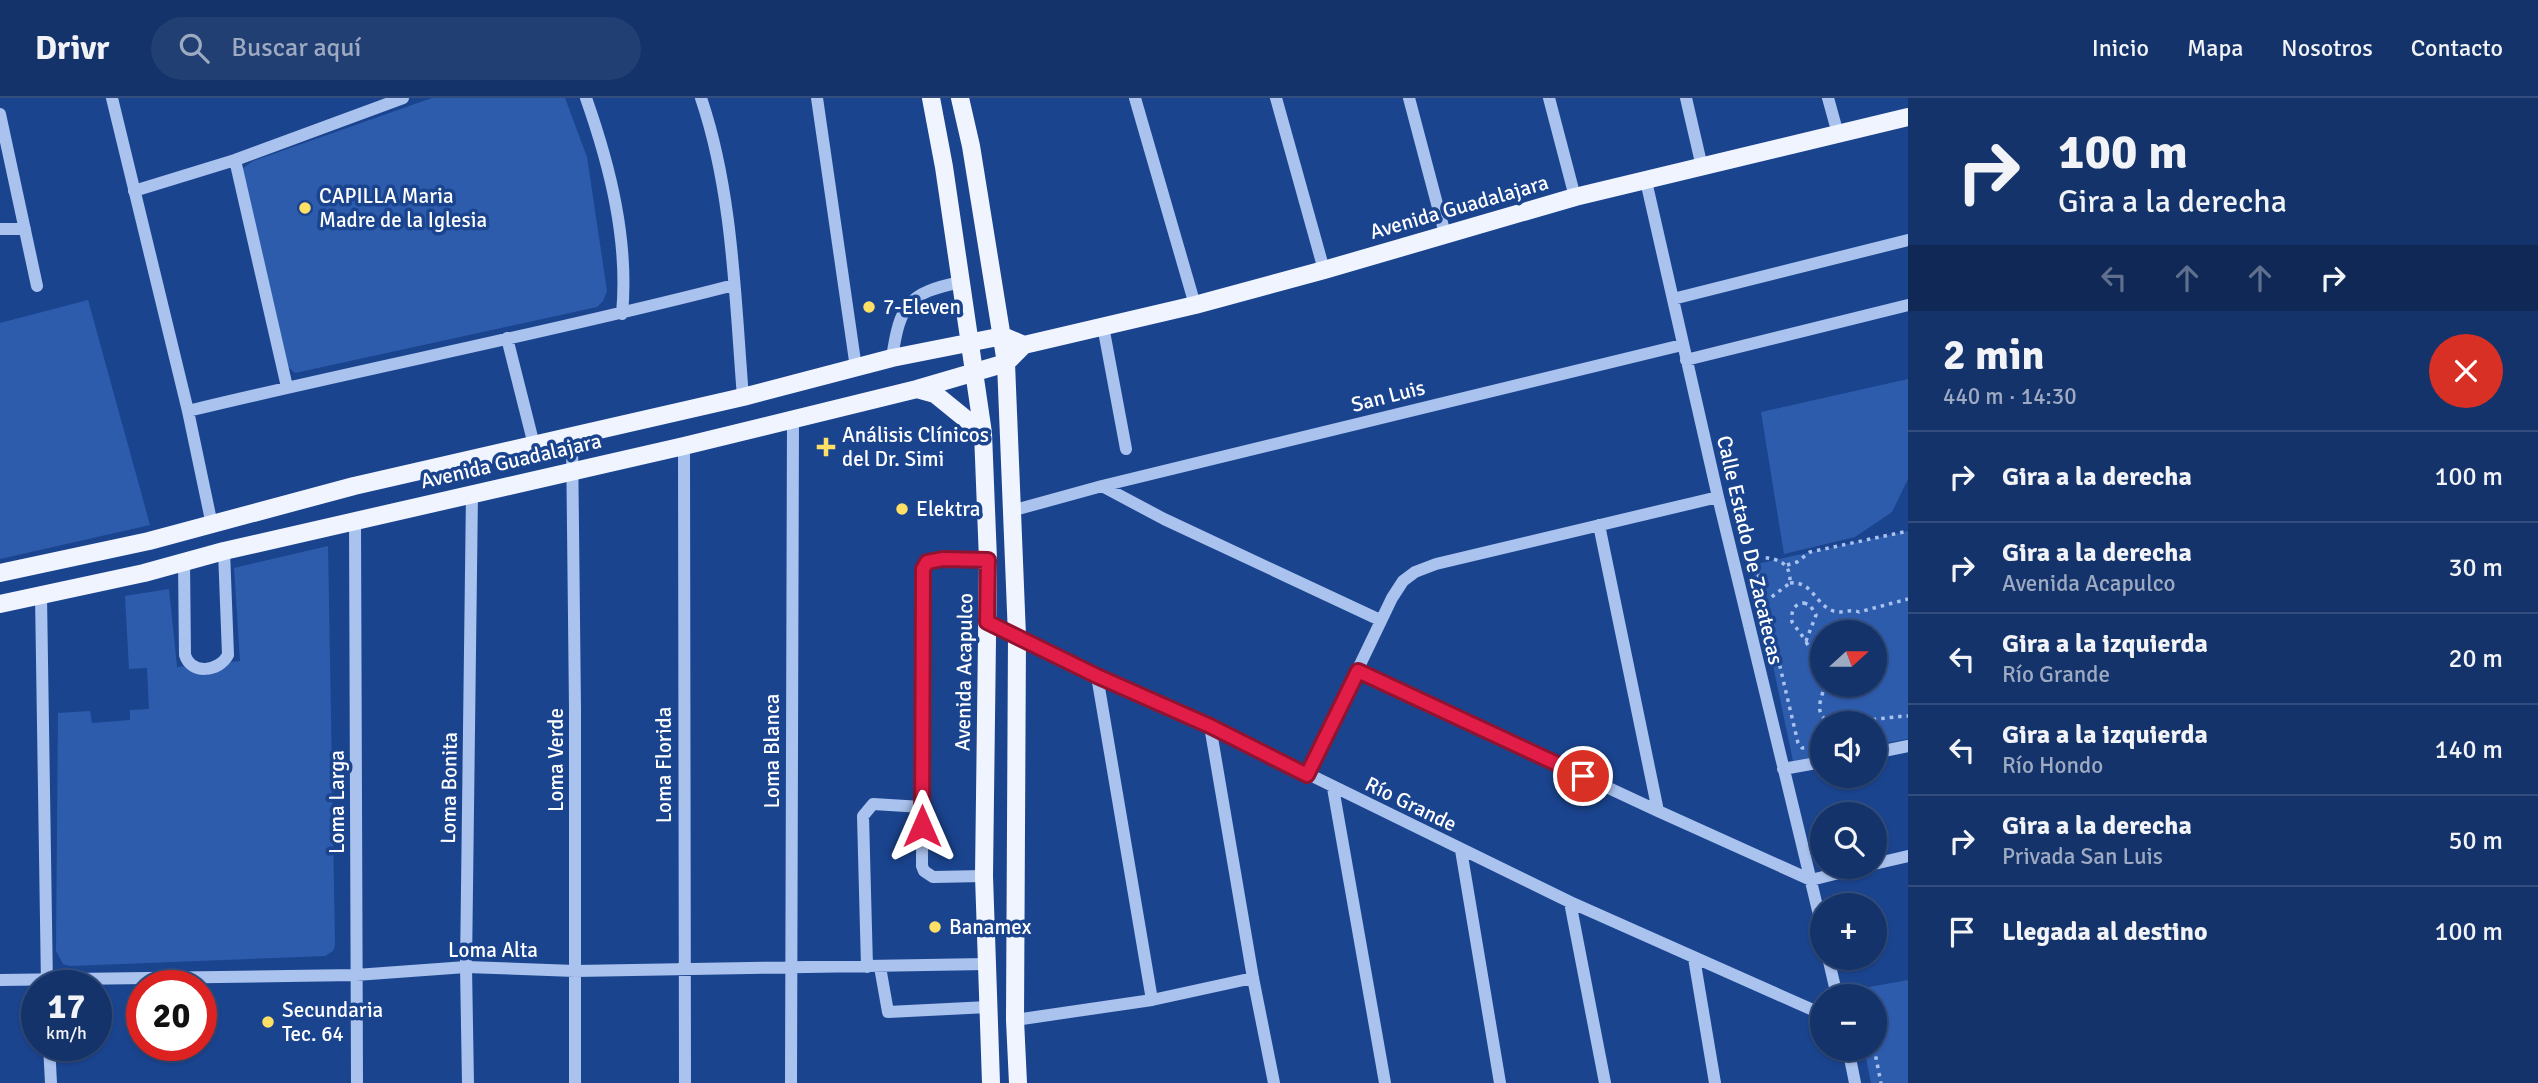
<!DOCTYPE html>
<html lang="es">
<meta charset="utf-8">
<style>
:root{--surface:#14336b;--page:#213f73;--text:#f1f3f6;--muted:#9daac1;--line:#334e7e}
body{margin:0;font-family:Signika,sans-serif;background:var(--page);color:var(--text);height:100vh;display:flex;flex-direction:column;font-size:26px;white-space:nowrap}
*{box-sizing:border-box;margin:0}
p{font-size:23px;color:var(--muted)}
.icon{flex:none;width:38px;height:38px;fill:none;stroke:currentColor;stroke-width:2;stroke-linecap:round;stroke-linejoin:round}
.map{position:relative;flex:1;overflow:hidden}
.details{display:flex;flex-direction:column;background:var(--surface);width:630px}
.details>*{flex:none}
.banner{background:#14336b;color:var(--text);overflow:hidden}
.needle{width:46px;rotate:69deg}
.tools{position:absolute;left:1810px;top:522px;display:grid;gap:14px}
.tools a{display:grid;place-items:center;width:77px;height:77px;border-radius:50%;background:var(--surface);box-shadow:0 2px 5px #0004,0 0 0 2px var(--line);font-size:35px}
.speed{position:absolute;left:21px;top:872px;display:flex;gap:14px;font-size:35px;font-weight:700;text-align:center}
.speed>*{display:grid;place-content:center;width:91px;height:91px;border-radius:50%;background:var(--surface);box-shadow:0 2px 5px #0004,0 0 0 2px var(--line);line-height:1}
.speed small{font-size:18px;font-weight:400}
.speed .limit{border:10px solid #d22;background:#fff;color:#111}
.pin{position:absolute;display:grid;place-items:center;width:60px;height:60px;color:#fff;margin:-30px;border:4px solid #fff;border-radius:50%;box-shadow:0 2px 7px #0007}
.me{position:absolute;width:77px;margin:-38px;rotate:0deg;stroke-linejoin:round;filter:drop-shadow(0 0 5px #0008)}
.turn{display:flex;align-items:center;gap:24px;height:147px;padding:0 35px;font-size:32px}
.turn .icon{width:91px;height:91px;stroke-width:2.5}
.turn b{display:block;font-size:49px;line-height:60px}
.lanes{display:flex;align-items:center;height:66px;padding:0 35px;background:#0003;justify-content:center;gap:35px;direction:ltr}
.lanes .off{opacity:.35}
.round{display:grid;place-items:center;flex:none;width:74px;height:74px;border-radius:37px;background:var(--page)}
.overview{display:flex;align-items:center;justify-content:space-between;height:119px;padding:0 35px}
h1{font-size:42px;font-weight:700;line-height:52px}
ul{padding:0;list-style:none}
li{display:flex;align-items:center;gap:21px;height:91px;padding:0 35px;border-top:2px solid var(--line)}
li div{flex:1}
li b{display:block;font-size:26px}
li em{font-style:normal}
header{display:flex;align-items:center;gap:42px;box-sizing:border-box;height:98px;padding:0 35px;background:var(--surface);border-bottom:2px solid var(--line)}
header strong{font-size:33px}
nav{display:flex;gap:38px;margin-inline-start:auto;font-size:24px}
.search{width:490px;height:63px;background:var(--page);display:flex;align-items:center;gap:18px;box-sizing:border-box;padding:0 24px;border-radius:38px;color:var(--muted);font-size:26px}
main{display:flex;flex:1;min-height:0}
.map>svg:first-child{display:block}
.green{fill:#2e5cad;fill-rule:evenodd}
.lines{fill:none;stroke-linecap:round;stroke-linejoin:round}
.path{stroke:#a9c2ee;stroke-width:3.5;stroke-dasharray:3.5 5;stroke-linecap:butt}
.minor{stroke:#a9c2ee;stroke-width:12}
.major{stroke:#f0f4ff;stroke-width:18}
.route-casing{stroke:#92132f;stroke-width:18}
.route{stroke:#e11d48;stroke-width:12}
.poi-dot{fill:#ffe066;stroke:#1b448f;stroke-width:2.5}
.labels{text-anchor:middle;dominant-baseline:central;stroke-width:7;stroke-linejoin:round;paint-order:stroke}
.poi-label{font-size:21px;fill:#fff;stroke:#1b448f;text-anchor:start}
.street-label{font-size:21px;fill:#fff;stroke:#1b448f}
</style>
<header>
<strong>Drivr</strong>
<div class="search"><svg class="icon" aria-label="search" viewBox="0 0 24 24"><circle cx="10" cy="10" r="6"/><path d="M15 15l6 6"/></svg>Buscar aquí</div>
<nav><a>Inicio</a><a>Mapa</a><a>Nosotros</a><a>Contacto</a></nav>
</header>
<main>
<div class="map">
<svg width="1908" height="985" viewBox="0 0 1908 985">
<rect width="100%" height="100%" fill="#1b448f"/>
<path class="green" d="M432,0H565L587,59L607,193L603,203L597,209L295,275L286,267L242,71L253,63Z
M88,202L150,427L0,461V225Z
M1908,281V381L1892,414L1855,439L1784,456L1761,314Z
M1908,433V641L1874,647V625H1822V657L1793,663L1752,467ZM1822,534H1874V586H1822Z
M328,448L335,847L333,853L325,858L70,868L63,866L56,853L58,615L90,613L92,625L130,622V612L149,611L147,570L129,571L125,498L169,491L177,569L240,563L234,470Z
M1908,882V985H1871L1864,950H1874V898H1854L1853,892Z"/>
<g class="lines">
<path class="path" d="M1787,467L1797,464L1810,454L1908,433
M1790,485C1812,483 1814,504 1831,512C1841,517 1849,510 1859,514L1908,501
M1765,504L1790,485C1791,460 1773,461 1754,458L1798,645L1802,650L1822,648
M1804,505L1810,507L1816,517L1806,543L1792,524C1791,514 1793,506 1804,505Z
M1806,544L1822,568
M1825,586C1823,596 1816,609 1822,618C1831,630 1891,618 1908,618
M1863,890L1864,898
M1874,950L1881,985"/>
<path class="minor" d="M112,0L188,313L212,427
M586,0C610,68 629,143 622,216
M701,0C733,94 735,201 743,299
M817,0L856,270
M1135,0L1195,207
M1276,0L1324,172
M1409,0L1445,136
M1549,0L1575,99
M1686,0L1702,69
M1828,0L1838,36
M0,16L37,188
M235,62L287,289
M1646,83L1718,399L1822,829
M134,93L235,62L403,0
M0,131H25
M1673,201L1908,142
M1103,228L1126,351
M507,240L534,347
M892,260C900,207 907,195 961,184
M1686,262L1908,207
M188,313C370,269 553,234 734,187
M572,339L575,610V985
M684,348L685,985
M1102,388L1682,247
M1011,413L1102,388L1164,421L1380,522
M355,422L357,985
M1599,427L1658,713
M184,464L185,557C191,577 219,574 228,557L224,453
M41,497L47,887
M987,524L1097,578L1210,628L1570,804L1822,916
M1358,573L1658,713L1811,782L1867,768
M1097,578L1152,902
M1210,628L1253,880L1274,985
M1874,655L1908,648
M1783,671L1822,664
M1307,677L1392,500L1403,483L1415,474L1436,466L1718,399
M1333,690L1385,985
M1461,752L1500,985
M1874,766L1908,758
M984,778L933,779L924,773L922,768L923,471L925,466L932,462H988
M1570,804L1605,985
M1828,859L1837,898
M1694,860L1715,985
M867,869L863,718L873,706L922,709
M880,869L888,914L988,909
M0,882L356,877L466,869L575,873L986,866
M1015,922L1152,902L1253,880
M49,947L51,985
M1848,950L1855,985
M468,985L466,869L472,395
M791,985L793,321"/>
<path class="major" d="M931,0L944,69L983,335L988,462L984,778L991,985
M960,0L971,48L1006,265L1017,538L1015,922L1018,985
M917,291L935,296L983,335
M0,475L149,443L354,388L743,299L892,260L1003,238L1024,247
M0,506L144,475L224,453L684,348L917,291L1006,265L1024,247L1195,207L1324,172L1575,99L1908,19"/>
</g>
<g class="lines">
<defs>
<path id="route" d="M922,728L923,471L927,464L943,461L988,462L987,524L1097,578L1210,628L1307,677L1358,573L1583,678"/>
</defs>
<use href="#route" class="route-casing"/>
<use href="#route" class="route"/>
</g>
<g class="poi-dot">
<circle cx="305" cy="110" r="7"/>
<circle cx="869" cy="209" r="7"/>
<path d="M822.5 338.5h7v7h7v7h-7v7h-7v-7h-7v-7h7z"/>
<circle cx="902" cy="411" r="7"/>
<circle cx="935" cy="829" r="7"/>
<circle cx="268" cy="924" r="7"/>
</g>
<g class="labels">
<g class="poi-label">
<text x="319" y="98">CAPILLA Maria<tspan x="319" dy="24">Madre de la Iglesia</tspan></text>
<text x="883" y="209">7-Eleven</text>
<text x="842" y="337">Análisis Clínicos<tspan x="842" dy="24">del Dr. Simi</tspan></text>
<text x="916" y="411">Elektra</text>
<text x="949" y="829">Banamex</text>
<text x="282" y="912">Secundaria<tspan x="282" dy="24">Tec. 64</tspan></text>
</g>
<g class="street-label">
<text transform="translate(1459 109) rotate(-16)">Avenida Guadalajara</text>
<text transform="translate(1388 298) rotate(-14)">San Luis</text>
<text transform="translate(511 363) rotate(-13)">Avenida Guadalajara</text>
<text transform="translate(1750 452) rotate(77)">Calle Estado De Zacatecas</text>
<text transform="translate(964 574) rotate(-89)">Avenida Acapulco</text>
<text transform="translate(772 653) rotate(-90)">Loma Blanca</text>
<text transform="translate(556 662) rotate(-90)">Loma Verde</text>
<text transform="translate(664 667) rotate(-90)">Loma Florida</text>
<text transform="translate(449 690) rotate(-89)">Loma Bonita</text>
<text transform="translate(337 704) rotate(-90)">Loma Larga</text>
<text transform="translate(1411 706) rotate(26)">Río Grande</text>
<text x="493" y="852">Loma Alta</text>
</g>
</g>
</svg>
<div class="tools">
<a><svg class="needle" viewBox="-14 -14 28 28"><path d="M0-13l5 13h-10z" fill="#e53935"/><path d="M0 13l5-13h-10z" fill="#9daac1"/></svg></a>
<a><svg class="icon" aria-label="sound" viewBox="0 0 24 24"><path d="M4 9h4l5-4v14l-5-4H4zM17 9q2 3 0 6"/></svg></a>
<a><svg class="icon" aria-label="search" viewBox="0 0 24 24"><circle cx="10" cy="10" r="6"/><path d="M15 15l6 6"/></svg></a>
<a>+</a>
<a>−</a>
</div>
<div class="speed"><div>17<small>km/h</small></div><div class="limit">20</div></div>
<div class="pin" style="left:1583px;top:678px;background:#d93025"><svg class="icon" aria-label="arrive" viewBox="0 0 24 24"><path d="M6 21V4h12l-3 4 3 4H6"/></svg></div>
<svg class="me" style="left:922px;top:728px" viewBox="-20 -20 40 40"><path d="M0-17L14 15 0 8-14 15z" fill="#e11d48" stroke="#fff" stroke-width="4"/></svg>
</div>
<section class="details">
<div class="banner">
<div class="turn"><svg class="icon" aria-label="right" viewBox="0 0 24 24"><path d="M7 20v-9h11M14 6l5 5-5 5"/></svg><div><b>100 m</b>Gira a la derecha</div></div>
<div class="lanes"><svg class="icon off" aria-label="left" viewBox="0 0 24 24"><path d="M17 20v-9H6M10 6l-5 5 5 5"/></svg><svg class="icon off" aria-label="ahead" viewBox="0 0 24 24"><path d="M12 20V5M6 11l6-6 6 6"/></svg><svg class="icon off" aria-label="ahead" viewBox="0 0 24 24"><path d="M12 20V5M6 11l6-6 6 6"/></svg><svg class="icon" aria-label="right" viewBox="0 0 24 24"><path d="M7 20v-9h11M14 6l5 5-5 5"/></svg></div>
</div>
<div class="overview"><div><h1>2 min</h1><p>440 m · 14:30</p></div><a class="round" style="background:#d93025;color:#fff"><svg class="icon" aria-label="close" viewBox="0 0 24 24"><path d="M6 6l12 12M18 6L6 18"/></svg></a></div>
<ul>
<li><svg class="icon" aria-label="right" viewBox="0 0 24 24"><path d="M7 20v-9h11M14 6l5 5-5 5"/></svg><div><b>Gira a la derecha</b></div><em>100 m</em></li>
<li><svg class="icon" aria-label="right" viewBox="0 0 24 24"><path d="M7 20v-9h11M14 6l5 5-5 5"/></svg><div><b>Gira a la derecha</b><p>Avenida Acapulco</p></div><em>30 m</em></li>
<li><svg class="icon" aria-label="left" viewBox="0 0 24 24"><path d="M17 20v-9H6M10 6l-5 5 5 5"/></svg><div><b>Gira a la izquierda</b><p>Río Grande</p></div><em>20 m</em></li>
<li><svg class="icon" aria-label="left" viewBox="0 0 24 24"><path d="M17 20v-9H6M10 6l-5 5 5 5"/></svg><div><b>Gira a la izquierda</b><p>Río Hondo</p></div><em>140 m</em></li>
<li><svg class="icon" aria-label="right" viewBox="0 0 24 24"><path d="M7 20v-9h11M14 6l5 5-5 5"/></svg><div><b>Gira a la derecha</b><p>Privada San Luis</p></div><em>50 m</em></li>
<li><svg class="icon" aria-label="arrive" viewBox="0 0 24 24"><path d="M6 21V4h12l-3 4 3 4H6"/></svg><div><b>Llegada al destino</b></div><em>100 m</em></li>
</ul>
</section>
</main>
